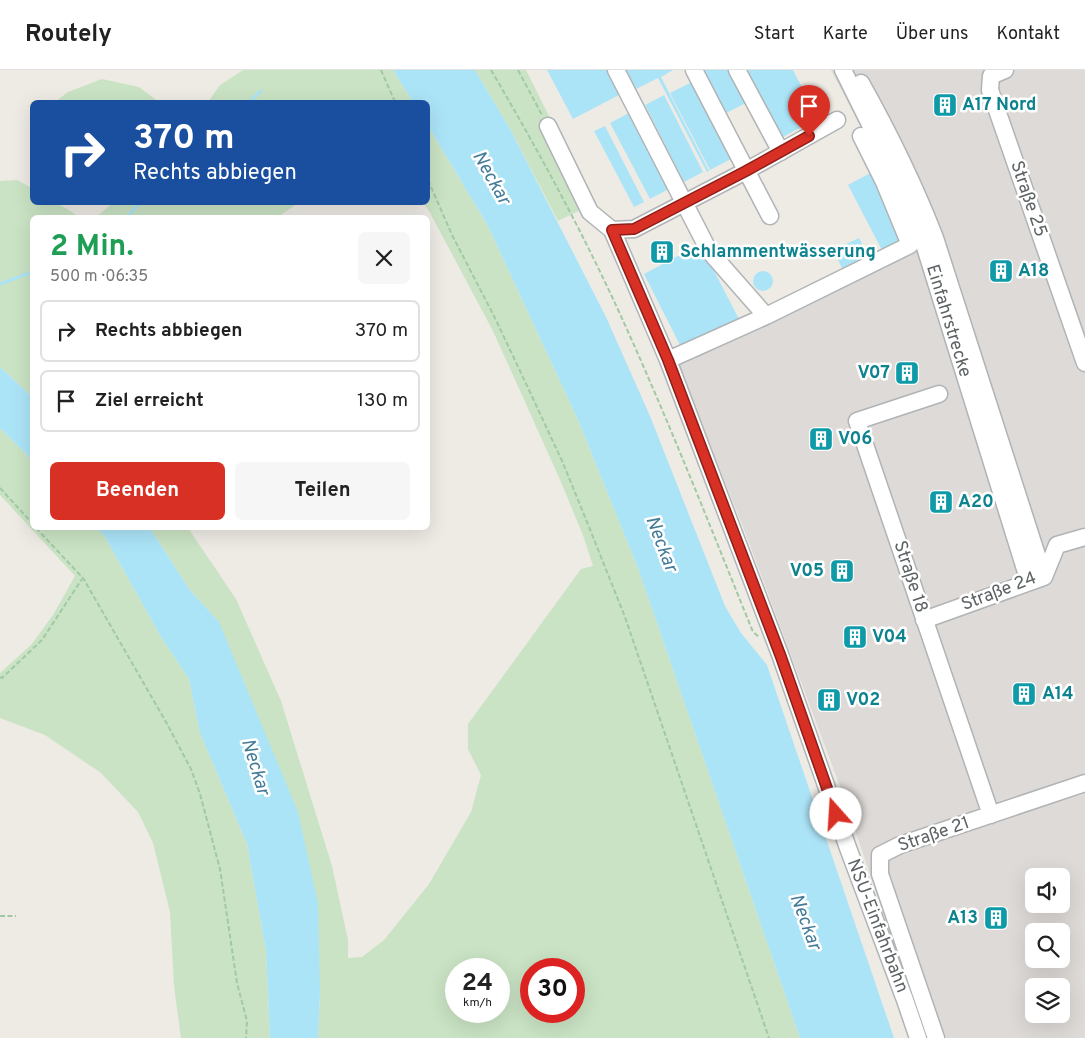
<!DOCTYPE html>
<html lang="de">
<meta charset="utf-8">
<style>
:root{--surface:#fff;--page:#f6f6f6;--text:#222;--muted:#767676;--line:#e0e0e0;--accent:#d93025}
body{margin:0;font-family:Overpass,sans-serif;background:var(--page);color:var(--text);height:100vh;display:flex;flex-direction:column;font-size:19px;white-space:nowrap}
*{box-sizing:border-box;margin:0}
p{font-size:16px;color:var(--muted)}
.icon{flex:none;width:28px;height:28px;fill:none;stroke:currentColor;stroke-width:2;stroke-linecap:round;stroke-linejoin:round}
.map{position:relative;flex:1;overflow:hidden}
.side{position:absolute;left:30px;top:145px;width:400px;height:315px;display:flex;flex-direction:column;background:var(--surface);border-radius:8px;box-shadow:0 5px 20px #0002}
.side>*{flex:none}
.guide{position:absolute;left:30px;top:30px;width:400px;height:105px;border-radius:8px;box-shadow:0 5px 20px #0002;background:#1a4fa0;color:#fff;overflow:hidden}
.tools{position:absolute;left:1025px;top:798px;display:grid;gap:10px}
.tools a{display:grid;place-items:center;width:45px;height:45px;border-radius:8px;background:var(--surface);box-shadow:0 5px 20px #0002;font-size:25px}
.speed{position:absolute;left:445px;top:888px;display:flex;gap:10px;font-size:25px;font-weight:700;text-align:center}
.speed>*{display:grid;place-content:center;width:65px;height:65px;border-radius:50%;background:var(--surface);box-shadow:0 5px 20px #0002;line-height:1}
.speed small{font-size:12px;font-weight:400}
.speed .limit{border:8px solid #d22;background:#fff;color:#111}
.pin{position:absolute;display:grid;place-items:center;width:42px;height:42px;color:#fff;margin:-51px -21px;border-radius:50% 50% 50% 0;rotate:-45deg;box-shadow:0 0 5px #0007}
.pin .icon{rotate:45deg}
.me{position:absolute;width:55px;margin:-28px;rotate:341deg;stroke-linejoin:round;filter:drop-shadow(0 0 4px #0008)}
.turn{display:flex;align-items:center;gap:18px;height:105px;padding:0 20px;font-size:22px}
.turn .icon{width:65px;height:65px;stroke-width:2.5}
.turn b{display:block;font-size:35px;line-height:42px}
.round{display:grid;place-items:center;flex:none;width:52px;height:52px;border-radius:8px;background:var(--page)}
.headline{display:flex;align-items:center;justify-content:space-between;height:85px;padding:0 20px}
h1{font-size:30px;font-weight:700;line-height:38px;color:#1e9e55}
.cta{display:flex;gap:10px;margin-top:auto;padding:10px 20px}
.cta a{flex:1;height:58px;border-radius:8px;background:var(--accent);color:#fff;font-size:20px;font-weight:700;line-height:58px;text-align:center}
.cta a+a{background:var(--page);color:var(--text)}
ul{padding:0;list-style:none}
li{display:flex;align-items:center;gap:15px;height:62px;margin:0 10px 8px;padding:0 10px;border:2px solid var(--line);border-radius:8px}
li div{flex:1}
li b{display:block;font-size:19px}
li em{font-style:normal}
header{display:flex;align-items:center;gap:30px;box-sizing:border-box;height:70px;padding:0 25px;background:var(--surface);border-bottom:1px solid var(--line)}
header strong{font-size:24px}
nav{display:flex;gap:28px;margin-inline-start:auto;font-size:18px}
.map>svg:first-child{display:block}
.industrial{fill:#dddad7;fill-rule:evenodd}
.green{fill:#cae3c4;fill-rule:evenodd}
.water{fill:#ace4f7}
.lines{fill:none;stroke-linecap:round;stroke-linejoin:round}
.stream{stroke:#ace4f7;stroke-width:3}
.minor-casing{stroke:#b0b4b6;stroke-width:19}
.path{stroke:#a1c9a5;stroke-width:2;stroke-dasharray:5 2.5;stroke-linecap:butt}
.minor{stroke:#fff;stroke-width:16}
.route-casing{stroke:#8d1f18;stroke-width:12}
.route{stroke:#d93025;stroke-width:9}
.labels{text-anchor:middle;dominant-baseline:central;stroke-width:5;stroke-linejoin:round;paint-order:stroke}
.culture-label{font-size:18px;font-weight:bold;fill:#0d838f;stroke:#fff;text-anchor:start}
.street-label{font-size:18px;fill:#5d6264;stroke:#fff}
.water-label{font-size:19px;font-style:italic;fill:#447b97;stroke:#fff}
</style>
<header>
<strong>Routely</strong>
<nav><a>Start</a><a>Karte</a><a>Über uns</a><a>Kontakt</a></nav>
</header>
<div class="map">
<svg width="1085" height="968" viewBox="0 0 1085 968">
<rect width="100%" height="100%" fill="#eeebe5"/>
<path class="industrial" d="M831,0H1085V968H925L844,727L745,462L677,292L917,179L860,56ZM1034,806H1061V834H1034ZM1034,861H1061V889H1034ZM1034,916H1061V944H1034Z"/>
<path class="green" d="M243,0H393L413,32H208L220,15Z
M475,0H526L593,134L558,151L510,59Z
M102,9L139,17L159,32H55L68,22Z
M428,56L488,156L578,350L638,498L800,968H318L320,923L219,552L189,519L150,458H188L236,529L281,631L332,796L348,870V888L362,887L384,870L429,814L471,742L481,705L468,679V654L581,499L593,496L584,468L561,412L493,261L429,141L423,133L428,132ZM456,899H499V941H456ZM531,899H574V941H531Z
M17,110L32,118V132L57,133L80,147L32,148V327L0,297V111Z
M114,132H298V133L278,147H96Z
M0,358L32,390V458H97L105,467L161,567L189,609L200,663L247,774L266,881L270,968H181L174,916L170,842L153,773L138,742L101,703L45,665L0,648V603L31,575L53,545L75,506L0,425Z"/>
<path class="water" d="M393,0H475L510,59L606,247L650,346L725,536L741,563L767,595L894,968H800L638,498L578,350L488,156L428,56V32H413Z
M547,0H608L621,24L573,49Z
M626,0H673L661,7L709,101L707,102L658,8L636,19Z
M704,0H730L746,33L726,43Z
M745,0H793L818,48L781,68Z
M692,12L731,89L710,100L670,23Z
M664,25L703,102L684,112L645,35Z
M629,43L669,119L650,129L610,53Z
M605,56L644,132L634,137L594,61Z
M874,101L902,172L883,182L848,115Z
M859,168L870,189L844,202L833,180Z
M700,174L739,249L681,277L644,204Z
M753 211a10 10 0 1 1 20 0a10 10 0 1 1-20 0Z
M0,297L32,327V390L0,358Z
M97,458H150L189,519L219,552L298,742L318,833L320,923L318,968H270L266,881L247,774L200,663L189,609L161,567L105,467Z"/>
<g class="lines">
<path class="stream" d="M249,32L261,21
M126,148L141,132
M0,214L32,202"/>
<defs>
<path id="minor" d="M616,0L709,181L766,246
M694,0L770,146
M737,0L781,82
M843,0L906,127L924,174L1029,512
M1005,0L991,6L990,20L1085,293
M861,13C889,63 914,114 935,168L1044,507
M548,56L590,142L612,160L668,290L781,587L848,778L905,930L918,968
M612,160L634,159L746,101L837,50
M668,290L766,246L910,175L884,112L861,66
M939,324L857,351L991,745
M924,550L1044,507L1057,475L1085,467
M936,968L880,804V785L900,775L1085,713"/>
</defs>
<use href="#minor" class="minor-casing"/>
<path class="path" d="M381,0L395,32
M491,0C538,80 582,161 620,244C668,349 710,456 753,562L759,567
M518,0L542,45
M428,110L452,165L495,248L529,320L563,393L589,457L625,547L769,968
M0,418L32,453
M36,458L83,508L166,652L191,699L200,724L220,799L237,913L247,951L246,968
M0,607L2,608L42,570L82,509
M0,846H16"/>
<use href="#minor" class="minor"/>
</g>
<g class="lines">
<defs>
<path id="route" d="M809,66L746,101L634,159L612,160L668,290L781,587L836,744"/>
</defs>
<use href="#route" class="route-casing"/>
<use href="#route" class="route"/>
</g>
<defs>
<symbol id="building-square" viewBox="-11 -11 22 22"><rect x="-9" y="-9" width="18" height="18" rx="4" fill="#0f9aa8" stroke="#fff"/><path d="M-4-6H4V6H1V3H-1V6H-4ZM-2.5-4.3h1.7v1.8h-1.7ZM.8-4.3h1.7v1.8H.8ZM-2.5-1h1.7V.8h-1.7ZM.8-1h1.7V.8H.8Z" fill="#fff"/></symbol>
</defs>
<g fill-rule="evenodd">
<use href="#building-square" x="931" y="21" width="28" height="28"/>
<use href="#building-square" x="648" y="168" width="28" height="28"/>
<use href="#building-square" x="987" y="187" width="28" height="28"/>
<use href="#building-square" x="893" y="289" width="28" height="28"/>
<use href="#building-square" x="807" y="355" width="28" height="28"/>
<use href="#building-square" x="927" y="418" width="28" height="28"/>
<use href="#building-square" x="828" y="487" width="28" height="28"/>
<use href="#building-square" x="841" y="553" width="28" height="28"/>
<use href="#building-square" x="1010" y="610" width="28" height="28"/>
<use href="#building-square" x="815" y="616" width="28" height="28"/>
<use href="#building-square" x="982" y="834" width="28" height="28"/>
</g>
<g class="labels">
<g class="culture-label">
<text x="962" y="35">A17 Nord</text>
<text x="680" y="182">Schlammentwässerung</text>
<text x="1018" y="201">A18</text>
<text x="890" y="303" text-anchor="end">V07</text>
<text x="838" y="369">V06</text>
<text x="958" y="432">A20</text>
<text x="824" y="501" text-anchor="end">V05</text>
<text x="872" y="567">V04</text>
<text x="1042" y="624">A14</text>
<text x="846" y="630">V02</text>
<text x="978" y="848" text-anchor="end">A13</text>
</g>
<g class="street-label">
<text transform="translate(1028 129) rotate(71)">Straße 25</text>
<text transform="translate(948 251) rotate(73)">Einfahrstrecke</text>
<text transform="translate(910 507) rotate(72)">Straße 18</text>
<text transform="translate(999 522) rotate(-21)">Straße 24</text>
<text transform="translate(934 765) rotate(-19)">Straße 21</text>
<text transform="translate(877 856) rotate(69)">NSU-Einfahrbahn</text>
</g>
<g class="water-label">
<text transform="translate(491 108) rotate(61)">Neckar</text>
<text transform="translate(661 474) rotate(69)">Neckar</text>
<text transform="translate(255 697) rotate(73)">Neckar</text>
<text transform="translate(805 852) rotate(70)">Neckar</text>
</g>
</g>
</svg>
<div class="tools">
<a><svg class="icon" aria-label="sound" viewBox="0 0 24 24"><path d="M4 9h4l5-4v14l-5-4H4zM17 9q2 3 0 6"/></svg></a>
<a><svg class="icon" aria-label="search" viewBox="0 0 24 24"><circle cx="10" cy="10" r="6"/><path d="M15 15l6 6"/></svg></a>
<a><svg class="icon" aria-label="layers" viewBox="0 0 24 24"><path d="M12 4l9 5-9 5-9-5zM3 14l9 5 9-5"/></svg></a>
</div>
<div class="speed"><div>24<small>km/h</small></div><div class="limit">30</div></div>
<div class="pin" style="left:809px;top:66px;background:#d93025"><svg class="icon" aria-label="arrive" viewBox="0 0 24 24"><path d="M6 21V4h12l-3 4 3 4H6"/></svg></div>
<svg class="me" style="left:836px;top:744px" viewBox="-20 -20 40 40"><circle r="19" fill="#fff"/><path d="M0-13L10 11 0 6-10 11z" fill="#d93025"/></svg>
<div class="guide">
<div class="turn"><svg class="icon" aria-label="right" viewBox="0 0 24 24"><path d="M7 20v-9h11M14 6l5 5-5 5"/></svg><div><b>370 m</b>Rechts abbiegen</div></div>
</div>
<section class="side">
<div class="headline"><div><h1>2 Min.</h1><p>500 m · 06:35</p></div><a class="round"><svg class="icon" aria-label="close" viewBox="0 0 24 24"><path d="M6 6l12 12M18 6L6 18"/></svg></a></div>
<ul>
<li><svg class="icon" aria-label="right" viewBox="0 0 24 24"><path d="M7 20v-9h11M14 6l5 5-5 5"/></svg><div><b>Rechts abbiegen</b></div><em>370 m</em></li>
<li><svg class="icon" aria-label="arrive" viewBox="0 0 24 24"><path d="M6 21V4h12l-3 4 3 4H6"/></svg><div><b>Ziel erreicht</b></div><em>130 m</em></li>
</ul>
<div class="cta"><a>Beenden</a><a>Teilen</a></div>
</section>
</div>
